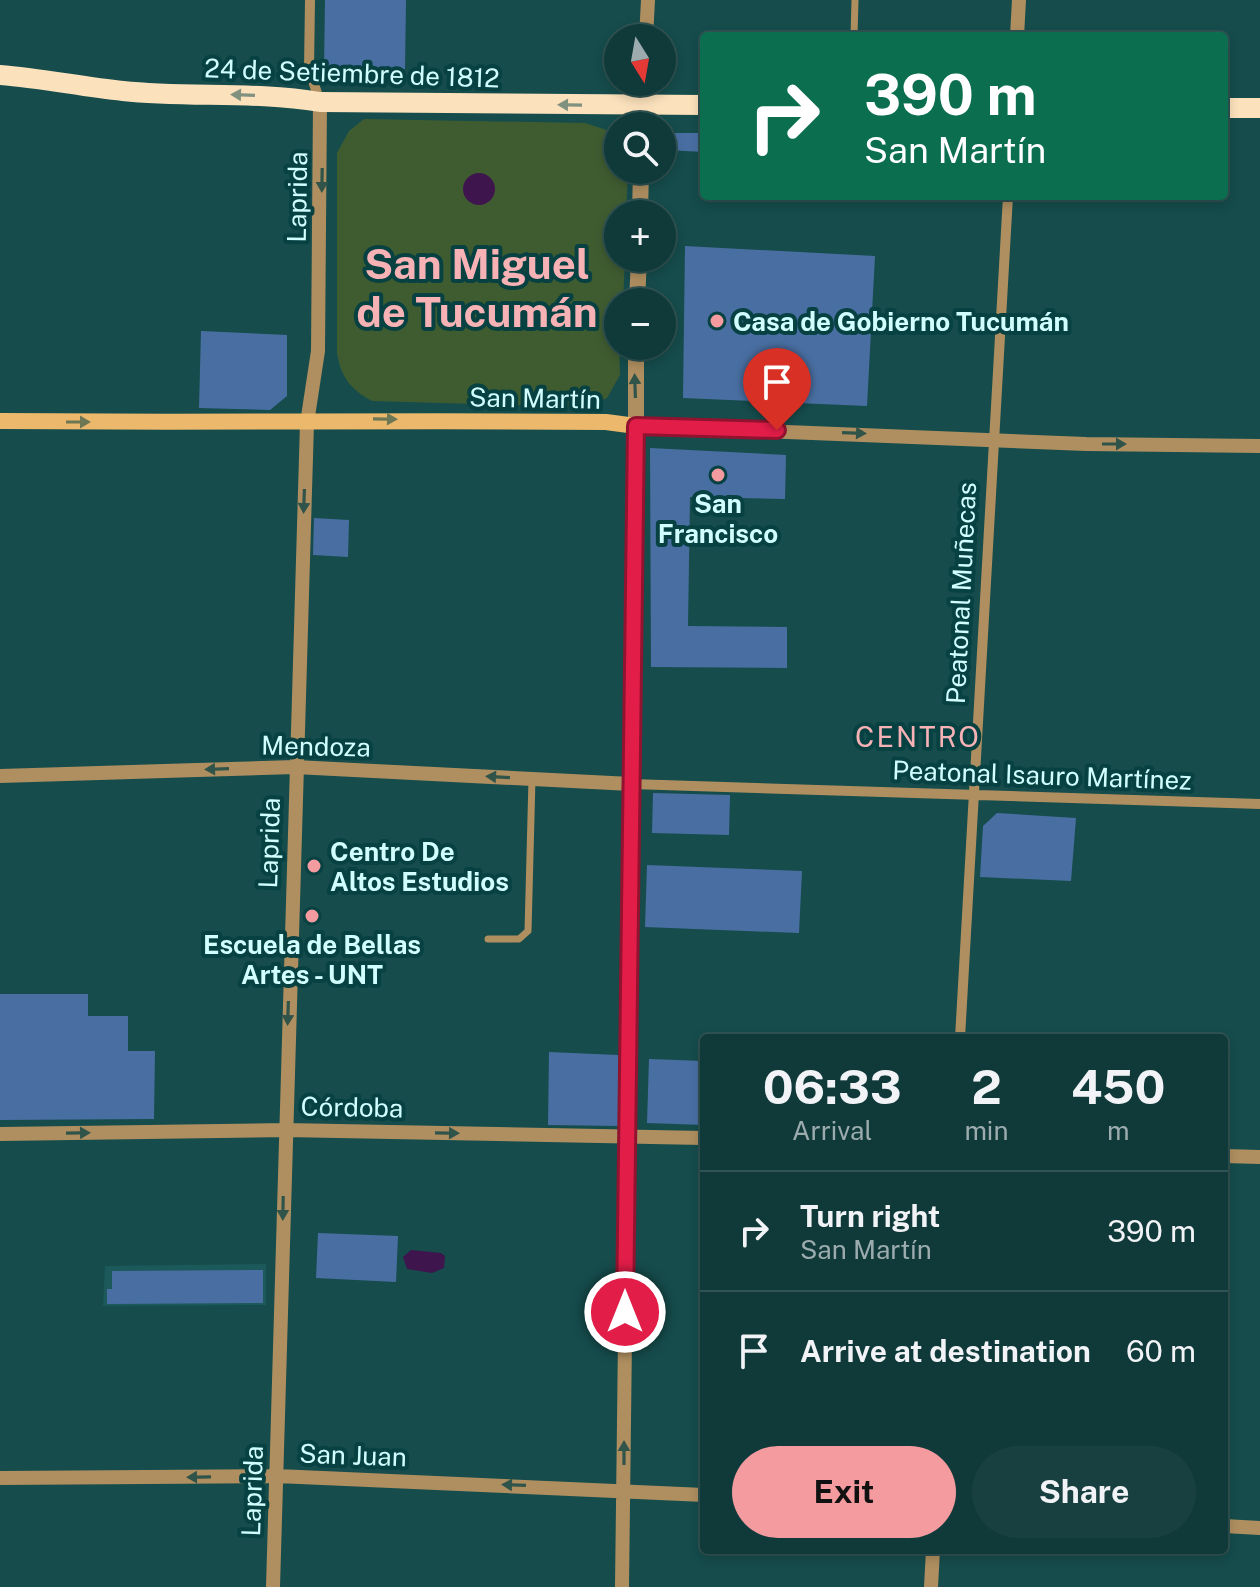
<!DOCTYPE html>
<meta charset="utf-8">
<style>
:root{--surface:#103939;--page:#194041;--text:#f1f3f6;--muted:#9cacae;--line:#305353;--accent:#f49b9f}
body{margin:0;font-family:"Public Sans",sans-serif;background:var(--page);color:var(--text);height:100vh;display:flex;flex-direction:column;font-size:30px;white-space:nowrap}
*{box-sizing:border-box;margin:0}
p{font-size:26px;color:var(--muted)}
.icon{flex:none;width:44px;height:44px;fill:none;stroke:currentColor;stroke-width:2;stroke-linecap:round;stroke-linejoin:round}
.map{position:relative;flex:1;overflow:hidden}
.drawer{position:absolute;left:700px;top:1034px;width:528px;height:520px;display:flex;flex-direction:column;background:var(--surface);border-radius:8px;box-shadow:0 4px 12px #0003,0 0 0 2px var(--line)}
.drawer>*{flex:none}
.banner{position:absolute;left:700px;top:32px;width:528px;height:168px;border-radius:8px;box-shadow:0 4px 12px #0003,0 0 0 2px var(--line);background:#0b6e4f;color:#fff;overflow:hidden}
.needle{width:52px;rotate:169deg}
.fabs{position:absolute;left:604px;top:24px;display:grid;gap:16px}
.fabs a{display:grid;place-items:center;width:72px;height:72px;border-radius:50%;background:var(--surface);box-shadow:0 4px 12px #0003,0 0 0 2px var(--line);font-size:40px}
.pin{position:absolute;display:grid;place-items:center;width:68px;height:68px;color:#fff;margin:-82px -34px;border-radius:50% 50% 50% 0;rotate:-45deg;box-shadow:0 0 8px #0007}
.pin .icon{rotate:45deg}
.me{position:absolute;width:88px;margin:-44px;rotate:0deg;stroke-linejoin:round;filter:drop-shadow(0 0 6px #0008)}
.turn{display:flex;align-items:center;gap:28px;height:168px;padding:0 32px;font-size:36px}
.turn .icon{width:104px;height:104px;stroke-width:2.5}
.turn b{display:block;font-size:56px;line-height:68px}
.eta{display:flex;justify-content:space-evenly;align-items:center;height:136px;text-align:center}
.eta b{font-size:48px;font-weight:700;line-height:56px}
.action{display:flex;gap:16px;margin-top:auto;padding:16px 32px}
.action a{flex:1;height:92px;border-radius:48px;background:var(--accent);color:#111;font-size:32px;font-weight:700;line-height:92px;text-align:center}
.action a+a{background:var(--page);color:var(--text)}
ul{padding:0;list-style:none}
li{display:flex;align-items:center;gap:24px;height:120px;padding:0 32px;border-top:2px solid var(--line)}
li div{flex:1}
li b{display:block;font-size:30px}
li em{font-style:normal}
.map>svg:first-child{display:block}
.built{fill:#1c595a}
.green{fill:#3f5c31}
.water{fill:#3f154e}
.building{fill:#496fa2}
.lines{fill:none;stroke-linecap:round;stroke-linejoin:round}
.service{stroke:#af8f60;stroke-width:7}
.pedestrian{stroke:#af8f60;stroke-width:10}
.minor{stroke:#af8f60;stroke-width:14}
.tertiary{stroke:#af8f60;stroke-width:16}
.secondary{stroke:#ecb86b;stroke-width:16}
.primary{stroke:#fbe1bc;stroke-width:20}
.oneway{fill:#81917f}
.oneway2{fill:#31544a}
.oneway3{fill:#6e7754}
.route-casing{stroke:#92132f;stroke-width:20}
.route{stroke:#e11d48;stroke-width:14}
.poi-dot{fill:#f49b9f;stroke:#074142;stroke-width:3}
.labels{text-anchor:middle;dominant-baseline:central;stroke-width:8;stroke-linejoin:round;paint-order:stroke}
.street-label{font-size:26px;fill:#d1fefe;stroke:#074142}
.poi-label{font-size:26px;font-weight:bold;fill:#d1fefe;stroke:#074142;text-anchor:start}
.neighbourhood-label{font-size:28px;letter-spacing:2px;fill:#f7b2b5;stroke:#074142}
.town-label{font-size:42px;font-weight:bold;fill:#f7b2b5;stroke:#074142}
</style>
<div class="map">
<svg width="1260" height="1587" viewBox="0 0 1260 1587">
<rect width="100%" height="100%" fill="#164c4c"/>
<path class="built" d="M266,1264V1305L103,1306L105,1266Z"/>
<path class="green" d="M364,119L585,123L616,133L618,170H628L626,214H618V258H625L623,302H618L620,375L607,398L585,407L372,401C350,389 341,377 337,353V153L349,131Z"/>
<path class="water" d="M463 189a16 16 0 1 1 32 0a16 16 0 1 1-32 0Z
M411,1250L441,1253L445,1256L444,1268L432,1273L407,1269L403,1257Z"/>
<path class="building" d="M325,0H406L405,69H324Z
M668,133H704V152L666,150Z
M685,246L875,256L867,406L683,398Z
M201,331L287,335V396L270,410L199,408Z
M650,448L786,455L785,499L690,497L688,626L787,627V668L651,667Z
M314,518L349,520L348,557L313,555Z
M653,793L730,795L729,835L652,833Z
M997,813L1076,818L1071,881L980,877L983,826Z
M647,865L802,871L799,933L645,927Z
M0,994H88V1016H128V1051H155L154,1119L0,1120Z
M549,1052L618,1055V1126L548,1125Z
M649,1059L704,1061V1125L647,1123Z
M318,1233L398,1236L396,1282L316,1278Z
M263,1270V1303L107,1304V1289H112V1271Z"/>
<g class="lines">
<path class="service" d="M854,36L855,0
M488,939H519L528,931L532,779"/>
<path class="pedestrian" d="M310,0L309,69L320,102
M631,784L1260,804
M960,1038L1008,196"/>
<path class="minor" d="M1017,36L1019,0
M646,38L648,0
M643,106L644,82
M0,776L295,767L631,784
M0,1134L285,1130L704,1138
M1224,1156L1260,1157
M0,1478L277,1476L704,1495
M1224,1526L1260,1528
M273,1587L307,423L318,351L320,102
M622,1587L636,426L1086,444L1260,446
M931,1587L933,1550"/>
<path class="tertiary" d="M642,126L643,106
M640,214L641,170
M637,302L639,258
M636,346V426"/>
<path class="secondary" d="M0,421C202,423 404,420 606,422L636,426"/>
<path class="primary" d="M0,75C41,78 82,87 123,91C188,98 255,91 320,102L704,105
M1224,108H1260"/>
</g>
<defs><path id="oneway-solid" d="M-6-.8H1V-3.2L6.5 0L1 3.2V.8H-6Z" transform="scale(2)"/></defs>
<g class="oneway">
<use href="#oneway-solid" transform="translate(243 95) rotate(-178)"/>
<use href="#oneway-solid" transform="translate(570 105) rotate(-179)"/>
</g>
<g class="oneway2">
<use href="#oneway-solid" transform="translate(322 180) rotate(91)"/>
<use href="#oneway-solid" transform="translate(635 386) rotate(-92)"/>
<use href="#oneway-solid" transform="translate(854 433) rotate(2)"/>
<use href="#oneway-solid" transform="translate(1114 444)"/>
<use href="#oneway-solid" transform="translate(304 501) rotate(92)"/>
<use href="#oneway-solid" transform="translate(217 769) rotate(178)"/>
<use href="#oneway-solid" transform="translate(498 777) rotate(-177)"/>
<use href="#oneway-solid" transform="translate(288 1013) rotate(92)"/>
<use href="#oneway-solid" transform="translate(78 1133) rotate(-1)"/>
<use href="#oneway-solid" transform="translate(447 1133) rotate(1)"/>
<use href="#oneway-solid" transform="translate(283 1208) rotate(91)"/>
<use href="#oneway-solid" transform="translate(624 1453) rotate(-90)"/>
<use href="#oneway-solid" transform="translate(199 1477) rotate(179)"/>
<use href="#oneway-solid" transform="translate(514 1485) rotate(-178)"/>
</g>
<g class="oneway3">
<use href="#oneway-solid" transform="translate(385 419) rotate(1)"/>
<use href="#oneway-solid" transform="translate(78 422)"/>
</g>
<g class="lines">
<defs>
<path id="route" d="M625,1312L636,426L777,430"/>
</defs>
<use href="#route" class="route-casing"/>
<use href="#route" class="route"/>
</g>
<g class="poi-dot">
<circle cx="717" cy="321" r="8"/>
<circle cx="718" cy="475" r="8"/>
<circle cx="314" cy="866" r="8"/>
<circle cx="312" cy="916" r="8"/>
</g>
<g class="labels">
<g class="street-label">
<text transform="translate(352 73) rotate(2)">24 de Setiembre de 1812</text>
<text transform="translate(297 197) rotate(-89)">Laprida</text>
<text transform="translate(535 398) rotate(1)">San Martín</text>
<text transform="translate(961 593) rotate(-87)">Peatonal Muñecas</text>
<text transform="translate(316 746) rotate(1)">Mendoza</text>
<text transform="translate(1042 775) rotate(2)">Peatonal Isauro Martínez</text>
<text transform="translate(269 843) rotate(-88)">Laprida</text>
<text transform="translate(352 1107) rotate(1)">Córdoba</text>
<text transform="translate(353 1455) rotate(2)">San Juan</text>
<text transform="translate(252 1491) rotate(-88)">Laprida</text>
</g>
<g class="poi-label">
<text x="733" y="321">Casa de Gobierno Tucumán</text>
<text x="718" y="503" text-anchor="middle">San<tspan x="718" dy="30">Francisco</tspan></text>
<text x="330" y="851">Centro De<tspan x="330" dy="30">Altos Estudios</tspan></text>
<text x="312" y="944" text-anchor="middle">Escuela de Bellas<tspan x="312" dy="30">Artes - UNT</tspan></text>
</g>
<g class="neighbourhood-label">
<text x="918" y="736">CENTRO</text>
</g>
<g class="town-label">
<text x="477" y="263">San Miguel<tspan x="477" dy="48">de Tucumán</tspan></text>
</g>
</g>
</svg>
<div class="fabs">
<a><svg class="needle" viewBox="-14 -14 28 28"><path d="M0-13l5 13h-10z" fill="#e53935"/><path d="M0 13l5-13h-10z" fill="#9cacae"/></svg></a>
<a><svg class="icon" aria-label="search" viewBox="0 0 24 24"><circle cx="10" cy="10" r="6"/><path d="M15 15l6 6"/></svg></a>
<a>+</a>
<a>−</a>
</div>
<div class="pin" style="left:777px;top:430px;background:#d93025"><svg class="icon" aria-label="arrive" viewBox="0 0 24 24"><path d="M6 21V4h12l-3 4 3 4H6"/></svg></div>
<svg class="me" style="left:625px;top:1312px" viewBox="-20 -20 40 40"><circle r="17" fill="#e11d48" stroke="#fff" stroke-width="3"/><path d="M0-11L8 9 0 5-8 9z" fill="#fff"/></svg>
<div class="banner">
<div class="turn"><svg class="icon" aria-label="right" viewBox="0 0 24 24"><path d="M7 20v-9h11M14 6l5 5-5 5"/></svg><div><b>390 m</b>San Martín</div></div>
</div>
<section class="drawer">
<div class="eta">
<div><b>06:33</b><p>Arrival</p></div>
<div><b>2</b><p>min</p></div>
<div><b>450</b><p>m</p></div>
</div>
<ul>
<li><svg class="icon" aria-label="right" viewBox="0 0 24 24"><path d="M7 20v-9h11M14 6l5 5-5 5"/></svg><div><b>Turn right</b><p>San Martín</p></div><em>390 m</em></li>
<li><svg class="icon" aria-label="arrive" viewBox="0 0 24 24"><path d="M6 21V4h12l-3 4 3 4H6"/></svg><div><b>Arrive at destination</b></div><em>60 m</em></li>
</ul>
<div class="action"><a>Exit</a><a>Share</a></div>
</section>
</div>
